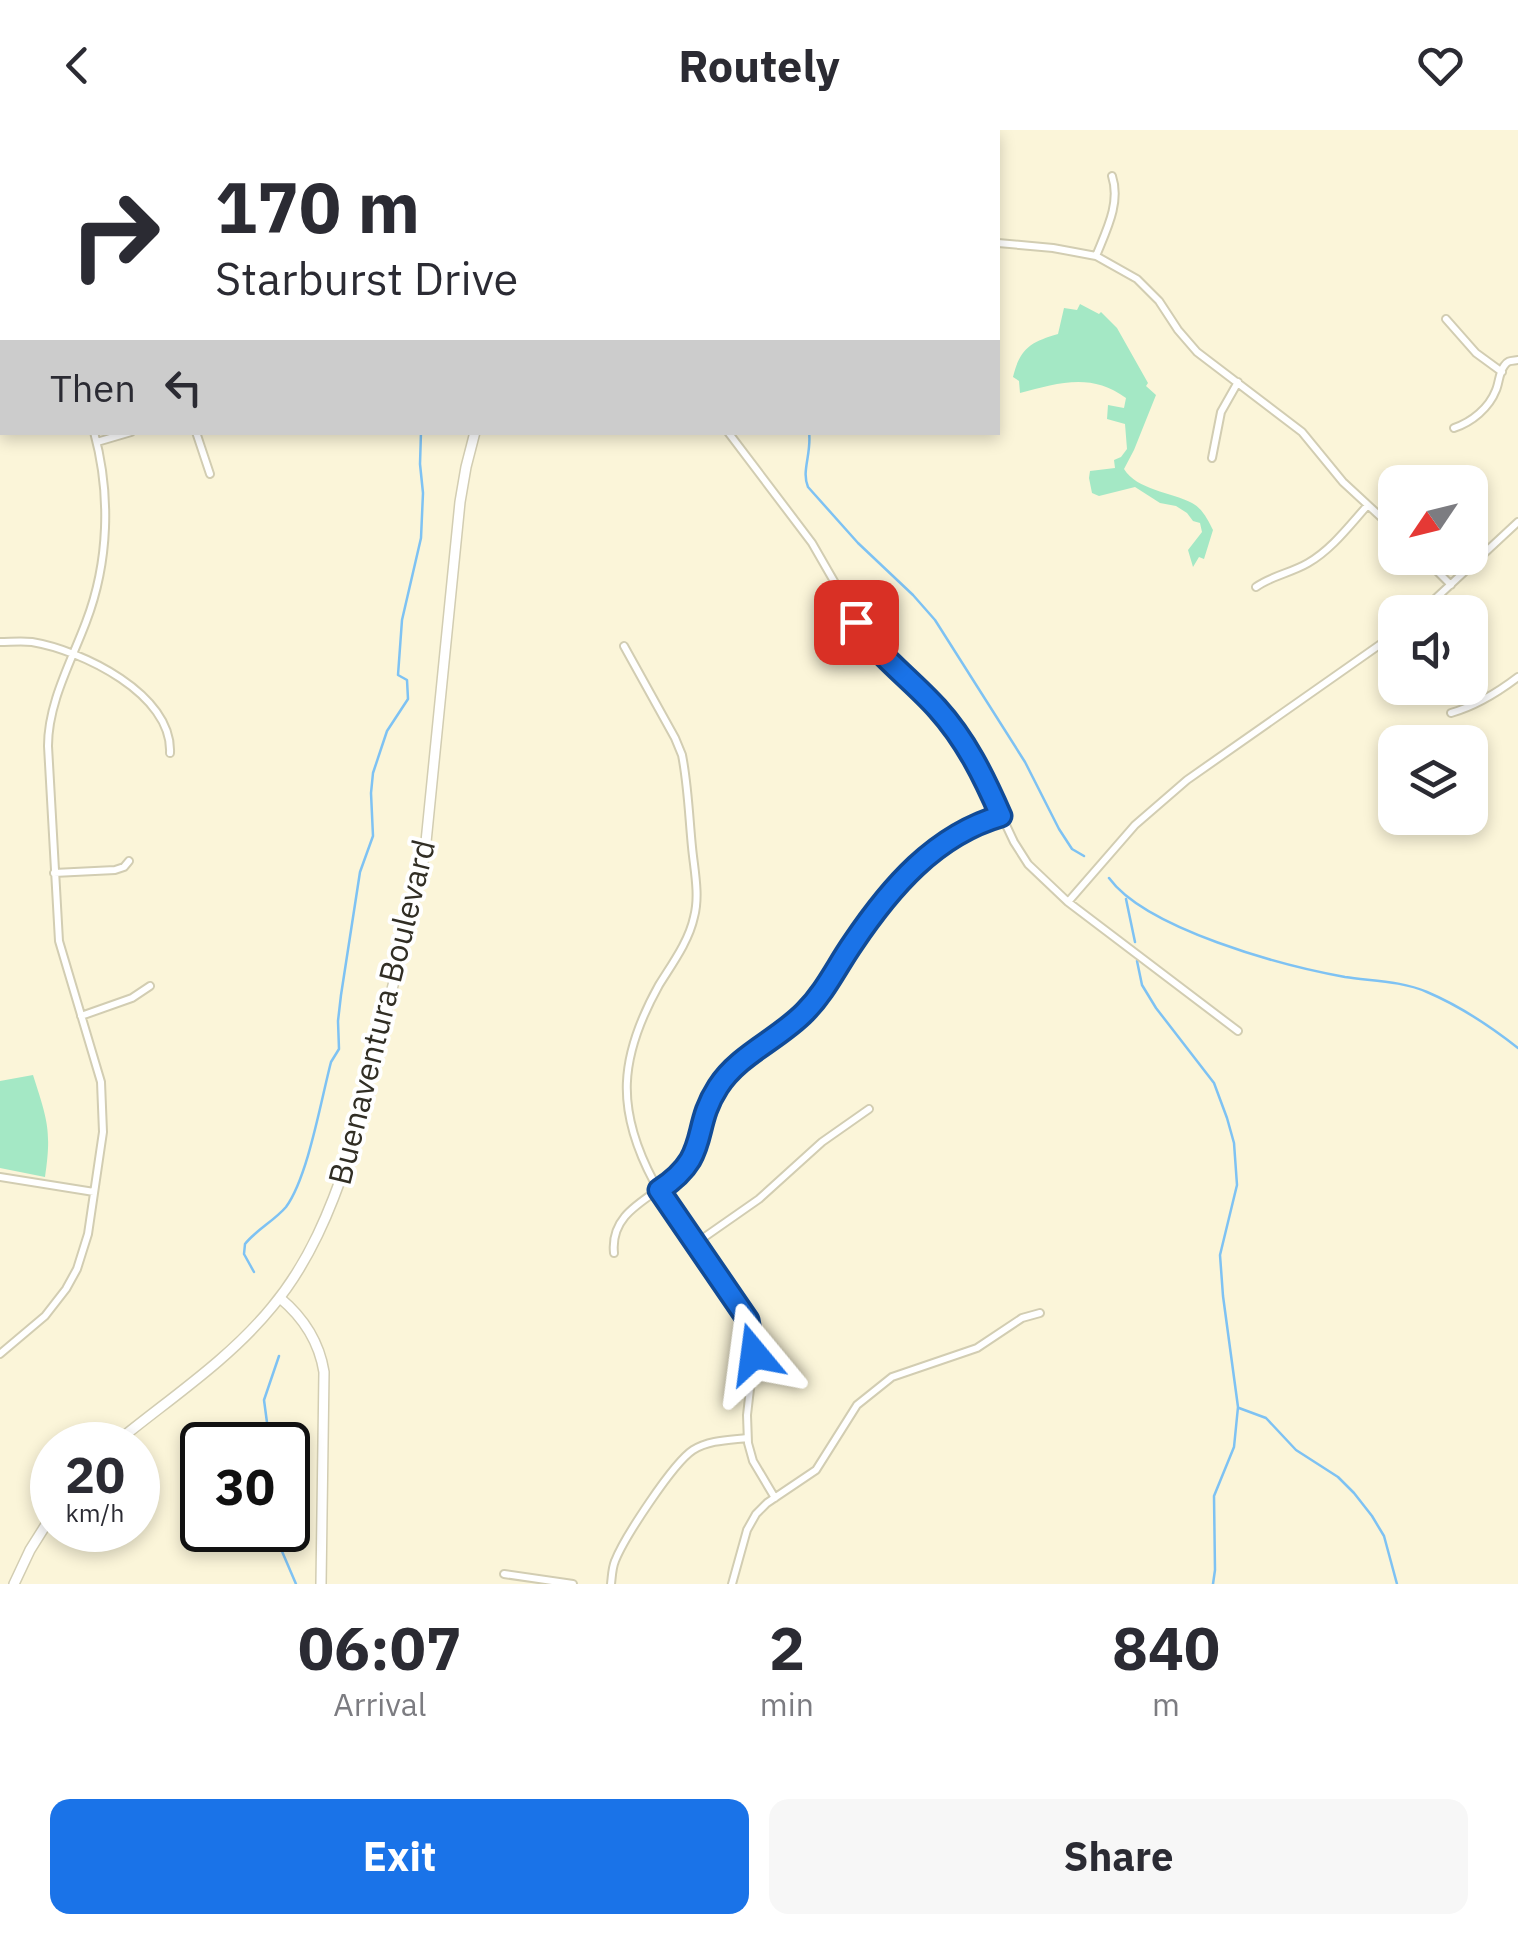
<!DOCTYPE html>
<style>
:root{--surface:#fff;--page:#f7f7f7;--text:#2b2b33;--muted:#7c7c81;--accent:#1a73e8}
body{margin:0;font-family:"IBM Plex Sans",sans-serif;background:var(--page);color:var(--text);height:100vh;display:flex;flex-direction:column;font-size:38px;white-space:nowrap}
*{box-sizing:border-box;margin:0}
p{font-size:32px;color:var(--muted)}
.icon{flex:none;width:55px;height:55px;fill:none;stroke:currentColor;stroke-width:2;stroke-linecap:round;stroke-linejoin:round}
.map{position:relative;height:1454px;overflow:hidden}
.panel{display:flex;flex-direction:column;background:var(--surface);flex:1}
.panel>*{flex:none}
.hud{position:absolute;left:0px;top:0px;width:1000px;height:305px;box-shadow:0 5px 15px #0003;background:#fff;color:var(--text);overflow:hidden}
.needle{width:65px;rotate:235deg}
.buttons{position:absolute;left:1378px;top:335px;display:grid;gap:20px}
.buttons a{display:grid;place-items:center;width:110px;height:110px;border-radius:20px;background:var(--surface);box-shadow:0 5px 15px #0003;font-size:50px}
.speed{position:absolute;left:30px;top:1292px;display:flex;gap:20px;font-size:50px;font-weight:700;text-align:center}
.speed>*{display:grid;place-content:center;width:130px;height:130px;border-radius:50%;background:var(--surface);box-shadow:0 5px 15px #0003;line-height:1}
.speed small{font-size:25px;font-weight:400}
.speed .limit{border:5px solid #111;border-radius:15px;background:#fff;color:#111}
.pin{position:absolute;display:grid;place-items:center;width:85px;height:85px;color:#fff;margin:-42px;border-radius:20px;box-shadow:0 5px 15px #0006}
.me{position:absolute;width:110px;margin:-55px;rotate:344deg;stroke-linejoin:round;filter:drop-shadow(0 0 8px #0008)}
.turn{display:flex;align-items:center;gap:35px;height:210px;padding:0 50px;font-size:45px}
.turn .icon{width:130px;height:130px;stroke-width:2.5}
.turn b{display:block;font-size:70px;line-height:85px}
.then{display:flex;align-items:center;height:95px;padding:0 50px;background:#0003;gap:20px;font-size:38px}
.eta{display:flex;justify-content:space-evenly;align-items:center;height:170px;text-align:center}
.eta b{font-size:60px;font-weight:700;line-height:70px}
.primary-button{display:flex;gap:20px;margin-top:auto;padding:20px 50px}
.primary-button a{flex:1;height:115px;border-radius:20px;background:var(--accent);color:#fff;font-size:40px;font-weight:700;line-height:115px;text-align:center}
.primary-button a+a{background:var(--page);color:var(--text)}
header{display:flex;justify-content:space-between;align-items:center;height:130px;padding:0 50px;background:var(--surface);font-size:45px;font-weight:700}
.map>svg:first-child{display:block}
.green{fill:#a4e8c5}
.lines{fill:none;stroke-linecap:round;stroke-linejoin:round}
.stream{stroke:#7ec2f3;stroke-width:2.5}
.minor-casing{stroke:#d2cdb2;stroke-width:10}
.tertiary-casing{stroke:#d2cdb2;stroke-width:12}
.secondary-casing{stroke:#d2cdb2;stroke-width:12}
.minor{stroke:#fff;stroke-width:6}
.tertiary{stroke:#fff;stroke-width:9}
.secondary{stroke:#fff;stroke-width:9}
.route-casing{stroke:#114b97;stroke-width:25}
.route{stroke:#1a73e8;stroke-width:18}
.labels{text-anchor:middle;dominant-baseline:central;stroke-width:8;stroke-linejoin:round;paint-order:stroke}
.street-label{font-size:32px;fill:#312e24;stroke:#fff}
</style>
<header><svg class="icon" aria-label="back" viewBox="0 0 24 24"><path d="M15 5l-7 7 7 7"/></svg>Routely<svg class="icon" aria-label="heart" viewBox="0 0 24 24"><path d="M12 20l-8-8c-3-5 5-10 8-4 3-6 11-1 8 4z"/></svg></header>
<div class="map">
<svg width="1518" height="1454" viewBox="0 0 1518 1454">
<rect width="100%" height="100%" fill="#fbf5d9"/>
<path class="green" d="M1080,174L1099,184L1101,182L1117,198L1148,253L1146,256L1156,265L1134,320L1124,339C1137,360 1171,362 1192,373C1202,378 1208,390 1213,400L1204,429L1199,427L1193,437L1188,420L1202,402L1200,393L1193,391L1187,383L1176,376L1160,373L1135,357L1099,366L1092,363L1089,348L1090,341L1115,338L1114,330L1121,327L1127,319L1125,294L1107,289L1108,275L1124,278L1126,268C1091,242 1058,253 1020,263L1019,251L1013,247C1020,218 1031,212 1058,204L1064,178L1077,180Z
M33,945C47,989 52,1000 45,1047L0,1038V951Z"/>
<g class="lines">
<path class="stream" d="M618,0L619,2
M809,302C812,323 801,341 808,357L858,413L913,465L935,490L1025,632L1059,699L1072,719L1084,726
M1109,748C1146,799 1283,836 1345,847C1372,851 1402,851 1427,862C1460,876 1490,896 1518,918
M1126,769L1135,812
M1137,831L1142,855L1156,878L1214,953L1227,988L1234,1013L1237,1055L1220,1125L1223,1166L1238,1277L1234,1317L1214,1366L1215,1440L1213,1454
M254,1142L244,1124L245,1114C256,1100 274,1091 286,1077C308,1047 321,970 331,932L339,919L338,891L341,865L360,742L373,706L371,663L373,643L387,601L408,569L407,550L398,545L402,490L421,408L423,363L420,334L421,302
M1239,1278L1266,1288L1296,1320L1338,1347L1354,1363L1372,1386L1384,1406L1397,1454
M270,1315L264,1270L279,1226
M279,1400L281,1419L296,1454"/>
<defs>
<path id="minor" d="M419,0L420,2
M902,0L904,2
M152,2L153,0
M0,27H2
M998,113L1053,118L1096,126L1137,149L1159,171L1178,200L1197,222L1302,302L1343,352L1395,400
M1096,126C1106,101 1121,73 1112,46
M0,157L2,155
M0,175L2,178
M1446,189L1476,223L1502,242
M0,263L2,261
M1454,298C1472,292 1489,278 1496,260C1499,253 1499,243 1504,236C1508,230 1511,231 1518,230
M196,302L210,344
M728,302L812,413L862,500L874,516L941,583L966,615L981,642L1014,712L1028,734L1068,772L1238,901
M97,312L131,302
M1212,328L1221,282L1238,252
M1424,428L1451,455
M1256,457C1271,446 1291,443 1308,433C1332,419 1349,396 1367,376
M1421,482L1518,392
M0,512C10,512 21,511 32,512C81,520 173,564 170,623
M624,516L675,608L682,625C688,655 689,687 692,717C694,739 700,765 694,787C689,811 672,834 659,855C619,927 615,979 654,1052L750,1194L754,1224L747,1285L748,1313L753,1331L775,1368
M1451,583C1476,576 1497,563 1518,547
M54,743L115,740L124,737L129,731
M1068,772L1135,695L1187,650L1395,504
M81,886L132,868L150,856
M0,1047L94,1062
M696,1113L759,1069L822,1012L869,979
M614,1123C609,1075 664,1066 688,1034C705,1011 703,980 718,956C739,924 779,909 806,882C826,862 837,836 853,813C891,757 935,706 1001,686
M0,1224L45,1186L66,1159L77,1139L88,1104L103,1002L101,952L59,811L48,616C48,573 71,532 86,492C109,432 111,364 94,302
M504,1444L573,1454
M611,1454C612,1446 612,1438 615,1431C624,1408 673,1333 693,1320C709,1310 729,1310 747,1308
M732,1454L747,1400L756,1384L767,1373L816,1340L857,1275L892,1247L977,1218L1022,1188L1040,1183"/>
<path id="tertiary" d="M280,1168C304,1188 319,1211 324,1242L321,1454"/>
<path id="secondary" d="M523,0L524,2
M113,1315C166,1271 228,1231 272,1177C309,1133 331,1079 349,1025L411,786L425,722L460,372L466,337L475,302
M14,1454L30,1420L52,1385"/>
</defs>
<use href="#minor" class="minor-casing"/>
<use href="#tertiary" class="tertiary-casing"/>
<use href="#secondary" class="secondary-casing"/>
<use href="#minor" class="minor"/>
<use href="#tertiary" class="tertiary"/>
<use href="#secondary" class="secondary"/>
</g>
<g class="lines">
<defs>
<path id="route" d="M754,1224L748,1190L659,1060C712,1025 690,1000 718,957C738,925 779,909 805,882C825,862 837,836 853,813C890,758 935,705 1001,686C984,647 966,610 937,578C911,549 878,526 856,492"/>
</defs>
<use href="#route" class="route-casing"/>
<use href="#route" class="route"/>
</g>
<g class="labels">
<g class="street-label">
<text transform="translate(381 882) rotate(-76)">Buenaventura Boulevard</text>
</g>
</g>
</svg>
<div class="buttons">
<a><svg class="needle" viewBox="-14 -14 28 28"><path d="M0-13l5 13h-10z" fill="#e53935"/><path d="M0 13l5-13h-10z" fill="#7c7c81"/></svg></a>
<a><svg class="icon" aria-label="sound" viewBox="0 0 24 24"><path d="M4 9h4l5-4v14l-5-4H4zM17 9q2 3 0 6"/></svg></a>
<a><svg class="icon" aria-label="layers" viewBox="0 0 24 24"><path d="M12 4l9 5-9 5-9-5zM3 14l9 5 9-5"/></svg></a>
</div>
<div class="speed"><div>20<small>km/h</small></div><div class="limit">30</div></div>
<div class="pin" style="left:856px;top:492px;background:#d93025"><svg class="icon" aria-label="arrive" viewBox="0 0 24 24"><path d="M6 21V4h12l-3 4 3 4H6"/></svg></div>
<svg class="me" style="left:754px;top:1224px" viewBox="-20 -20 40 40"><path d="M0-17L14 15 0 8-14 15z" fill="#1a73e8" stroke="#fff" stroke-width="4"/></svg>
<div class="hud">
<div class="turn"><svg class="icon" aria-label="right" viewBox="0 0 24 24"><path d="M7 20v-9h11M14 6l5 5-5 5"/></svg><div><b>170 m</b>Starburst Drive</div></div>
<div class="then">Then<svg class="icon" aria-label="left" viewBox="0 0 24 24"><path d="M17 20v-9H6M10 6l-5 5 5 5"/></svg></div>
</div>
</div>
<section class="panel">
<div class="eta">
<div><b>06:07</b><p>Arrival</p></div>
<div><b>2</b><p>min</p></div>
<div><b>840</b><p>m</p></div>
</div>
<div class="primary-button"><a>Exit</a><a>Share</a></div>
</section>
